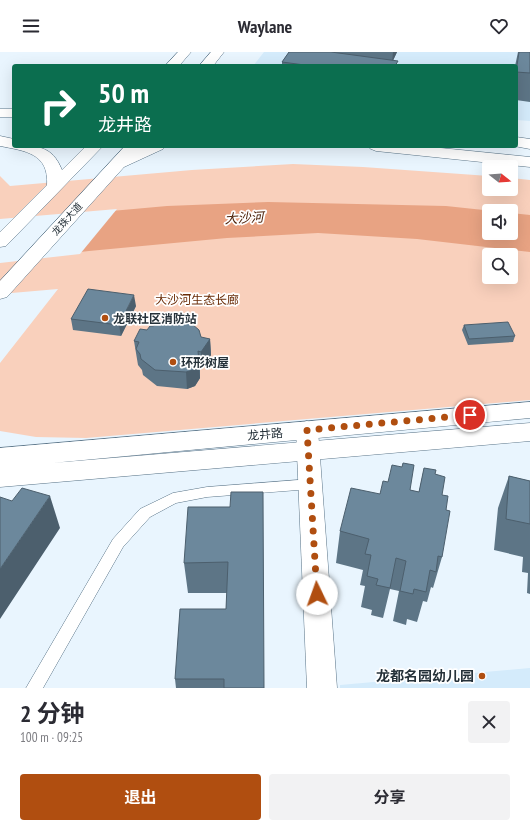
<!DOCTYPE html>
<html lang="zh">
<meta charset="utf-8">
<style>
:root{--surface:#fff;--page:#f2f2f3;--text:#2b2b33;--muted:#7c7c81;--accent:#b04e10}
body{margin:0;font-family:"PT Sans Narrow","Noto Sans SC",sans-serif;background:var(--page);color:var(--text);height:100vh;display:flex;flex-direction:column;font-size:15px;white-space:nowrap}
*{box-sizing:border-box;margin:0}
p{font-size:13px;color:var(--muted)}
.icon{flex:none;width:22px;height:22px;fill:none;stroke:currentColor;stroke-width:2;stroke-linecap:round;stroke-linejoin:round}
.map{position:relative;height:636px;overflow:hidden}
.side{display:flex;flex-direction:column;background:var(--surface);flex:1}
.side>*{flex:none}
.top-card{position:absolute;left:12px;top:12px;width:506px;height:84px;border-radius:4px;box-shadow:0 4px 16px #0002;background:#0b6e4f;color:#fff;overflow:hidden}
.needle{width:26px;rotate:107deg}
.controls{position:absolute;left:482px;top:108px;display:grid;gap:8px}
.controls a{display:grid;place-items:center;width:36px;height:36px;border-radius:4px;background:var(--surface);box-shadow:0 4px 16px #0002;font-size:20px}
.pin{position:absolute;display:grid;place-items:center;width:34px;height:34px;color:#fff;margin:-17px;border:2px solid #fff;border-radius:50%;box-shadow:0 1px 4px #0007}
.me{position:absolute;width:44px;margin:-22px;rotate:357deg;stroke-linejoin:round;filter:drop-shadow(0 0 3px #0008)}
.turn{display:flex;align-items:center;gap:14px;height:84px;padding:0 20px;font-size:18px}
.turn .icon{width:52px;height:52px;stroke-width:2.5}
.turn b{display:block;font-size:28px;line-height:34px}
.round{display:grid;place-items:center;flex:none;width:42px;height:42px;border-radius:4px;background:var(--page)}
.headline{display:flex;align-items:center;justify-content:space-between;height:68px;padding:0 20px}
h1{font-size:24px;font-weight:700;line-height:30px}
.primary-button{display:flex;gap:8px;margin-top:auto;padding:8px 20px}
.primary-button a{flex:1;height:46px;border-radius:4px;background:var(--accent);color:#fff;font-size:16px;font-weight:700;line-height:46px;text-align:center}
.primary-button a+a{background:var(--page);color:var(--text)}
header{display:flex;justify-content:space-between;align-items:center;height:52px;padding:0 20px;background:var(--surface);font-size:18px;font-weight:700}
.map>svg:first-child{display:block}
.built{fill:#d4ebfb}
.green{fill:#f9d0bc;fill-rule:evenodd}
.water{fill:#e8a383}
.pier{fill:#e9f5fe}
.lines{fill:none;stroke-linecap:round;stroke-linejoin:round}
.service-casing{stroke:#577286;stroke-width:1}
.minor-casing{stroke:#577286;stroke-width:1}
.tertiary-casing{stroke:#577286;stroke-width:1}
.primary-casing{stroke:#577286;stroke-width:1}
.service{fill:#fff;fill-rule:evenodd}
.minor{fill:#fff;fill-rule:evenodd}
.tertiary{fill:#fff;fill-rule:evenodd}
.primary{fill:#fff;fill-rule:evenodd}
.wall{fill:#5d7586}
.shaded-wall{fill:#4c5f6d}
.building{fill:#6c889c;stroke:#4c5f6d}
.route{stroke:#b04e10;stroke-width:7;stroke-dasharray:0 12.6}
.poi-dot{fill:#b04e10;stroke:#fff;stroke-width:1.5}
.labels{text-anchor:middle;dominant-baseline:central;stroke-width:3.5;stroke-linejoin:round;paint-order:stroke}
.far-street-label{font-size:10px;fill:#253139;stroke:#fff}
.park-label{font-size:12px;fill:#6a2d08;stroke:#fff}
.poi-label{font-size:12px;font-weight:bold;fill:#253139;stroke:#fff;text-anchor:start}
.street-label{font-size:12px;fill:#253139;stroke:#fff}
.water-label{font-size:13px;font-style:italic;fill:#4c2109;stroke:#fff}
.near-poi-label{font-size:14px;font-weight:bold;fill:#253139;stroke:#fff;text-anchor:end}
</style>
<header><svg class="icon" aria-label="menu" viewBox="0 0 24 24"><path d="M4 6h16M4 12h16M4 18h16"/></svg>Waylane<svg class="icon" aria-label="heart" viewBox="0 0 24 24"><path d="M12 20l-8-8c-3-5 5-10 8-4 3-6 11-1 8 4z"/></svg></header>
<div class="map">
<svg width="530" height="636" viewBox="0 0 530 636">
<rect width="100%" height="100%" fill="#e9f5fe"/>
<path class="built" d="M264,0H530V69L516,68V14H253Z
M530,616V636H340V633Z"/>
<path class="green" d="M293,112L363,115L489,124V137H511V126L530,128V348L86,386L36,385L0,379V311L58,237L0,242V124L10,134L192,118ZM489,159H511V181H489ZM489,203H511V225H489Z"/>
<path class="water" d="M268,150L446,154L493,159H489V181H511V161L530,163V200L417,187L318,181L227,186L89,199L0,209V169L167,154Z"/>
<path class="pier" d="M117,157L80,202L0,211V167Z"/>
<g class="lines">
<defs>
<path id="service" d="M311,427L315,428L317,432L315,436L311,437L207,445L176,451L150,465L123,495L43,636H26L113,487L140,457L173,441L207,435Z"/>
<path id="minor" d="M307,369L315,372L318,378L337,636H307L296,378L299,372Z"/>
<path id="tertiary" d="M530,350V366L52,411L530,371V389L0,435V396Z"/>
<path id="primary" d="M178,0H191L179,14H165Z
M211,0H224L213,14H199Z
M0,57H14V65H0Z
M0,84L14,87V94C37,94 52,93 62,118L86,94H103L6,194L0,195V180L47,133C49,101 25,99 0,94Z
M516,85L530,87V97L514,94H516Z
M125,94H142L141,95L144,94H166L163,97L124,115L7,245L0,247V229Z
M368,94H421L530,105V115L376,99L371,97Z"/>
</defs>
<use href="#service" class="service-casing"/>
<use href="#minor" class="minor-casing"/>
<use href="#tertiary" class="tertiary-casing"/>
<use href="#primary" class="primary-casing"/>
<use href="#service" class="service"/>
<use href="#minor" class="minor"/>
<use href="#tertiary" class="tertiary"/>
<use href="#primary" class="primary"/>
</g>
<path class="wall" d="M289,0H397L393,8L397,14H282V10Z
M518,0H530V50L516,48V14H515Z
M136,254L121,284L73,278L71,267Z
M464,273L515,284L513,290L468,293L462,278Z
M147,278L210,287L211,303L202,316L200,315V326L195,334L187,337L157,334L143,323L142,318L138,313L134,289Z
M424,416L435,422L442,443L446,458L442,505L433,536L431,535L427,550L423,549L417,570L407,567L406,573L393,569L399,539L390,537L383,566L371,563L372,558L361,555L365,534L360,533L363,518L336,511L340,479L380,442L388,430L410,438L419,440Z
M509,424L530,429V542L527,541L528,521L522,520L523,505L494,498L498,456Z
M230,455L264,636H176L175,627L226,557L227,541H188L184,511Z"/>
<path class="shaded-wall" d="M393,0H397L392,11Z
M134,243L136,254L121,284L119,273Z
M210,287L211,303L202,316L201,300Z
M198,299L200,326L195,334L187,337L186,320Z
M50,444L60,476L0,567V517Z"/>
<path class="building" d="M289,0H331L398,9L395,14H312L282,10Z
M519,0H530V21L516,20Z
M88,237L134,243L119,273L71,267Z
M173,268L192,272L199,278L201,285L210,287L201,300L198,299L199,310L193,318L186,320L155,318L141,307L140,302L136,297L139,290L134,289L140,277L147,278L150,274H153L166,269Z
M508,270L515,284L469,287L464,273Z
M403,411L414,413L410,438L419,440L424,416L436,418L435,422L445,425L442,443L448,444L446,458L450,459L442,505L438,504L436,520L430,518L426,540L414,537L413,542L400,539L406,509L396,506L390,536L376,533L378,527L367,524L371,503L365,502L369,487L340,479L351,436L380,442L383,429L388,430L392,413L402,415Z
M509,424L530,429V472L506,467Z
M22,436L50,444L0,517V445L12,449Z
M231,440H263L264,636H224V627H175L180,557H226L228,510L184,511L188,455H230Z"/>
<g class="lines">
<path class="route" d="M317,542L307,378L470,363"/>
</g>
<g class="poi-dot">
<circle cx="105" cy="266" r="4"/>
<circle cx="173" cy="310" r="4"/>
<circle cx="482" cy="624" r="4"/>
</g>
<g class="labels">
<g class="far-street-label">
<text transform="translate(67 167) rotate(-48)">龙珠大道</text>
</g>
<g class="park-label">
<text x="197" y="247">大沙河生态长廊</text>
</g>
<g class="poi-label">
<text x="113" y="266">龙联社区消防站</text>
<text x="181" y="310">环形树屋</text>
</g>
<g class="street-label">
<text transform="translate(265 382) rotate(-5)">龙井路</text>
</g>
<g class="water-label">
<text transform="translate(244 166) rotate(-3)">大沙河</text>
</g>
<g class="near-poi-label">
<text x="474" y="624">龙都名园幼儿园</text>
</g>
</g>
</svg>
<div class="controls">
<a><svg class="needle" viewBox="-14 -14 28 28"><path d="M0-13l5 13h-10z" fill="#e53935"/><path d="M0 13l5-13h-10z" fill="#7c7c81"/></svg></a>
<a><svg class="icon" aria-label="sound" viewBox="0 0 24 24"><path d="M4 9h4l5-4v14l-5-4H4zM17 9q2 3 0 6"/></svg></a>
<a><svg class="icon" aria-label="search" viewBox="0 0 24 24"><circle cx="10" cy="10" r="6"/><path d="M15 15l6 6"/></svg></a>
</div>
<div class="pin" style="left:470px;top:363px;background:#d93025"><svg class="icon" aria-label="arrive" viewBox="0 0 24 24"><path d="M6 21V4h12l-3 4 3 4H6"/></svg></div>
<svg class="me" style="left:317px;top:542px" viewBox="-20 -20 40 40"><circle r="19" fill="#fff"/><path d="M0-13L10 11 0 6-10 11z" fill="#b04e10"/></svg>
<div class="top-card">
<div class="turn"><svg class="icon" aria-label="right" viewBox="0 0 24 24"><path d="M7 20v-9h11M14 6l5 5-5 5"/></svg><div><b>50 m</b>龙井路</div></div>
</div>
</div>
<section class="side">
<div class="headline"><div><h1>2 分钟</h1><p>100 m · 09:25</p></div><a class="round"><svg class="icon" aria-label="close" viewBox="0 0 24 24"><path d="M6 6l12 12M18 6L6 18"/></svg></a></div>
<div class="primary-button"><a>退出</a><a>分享</a></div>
</section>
